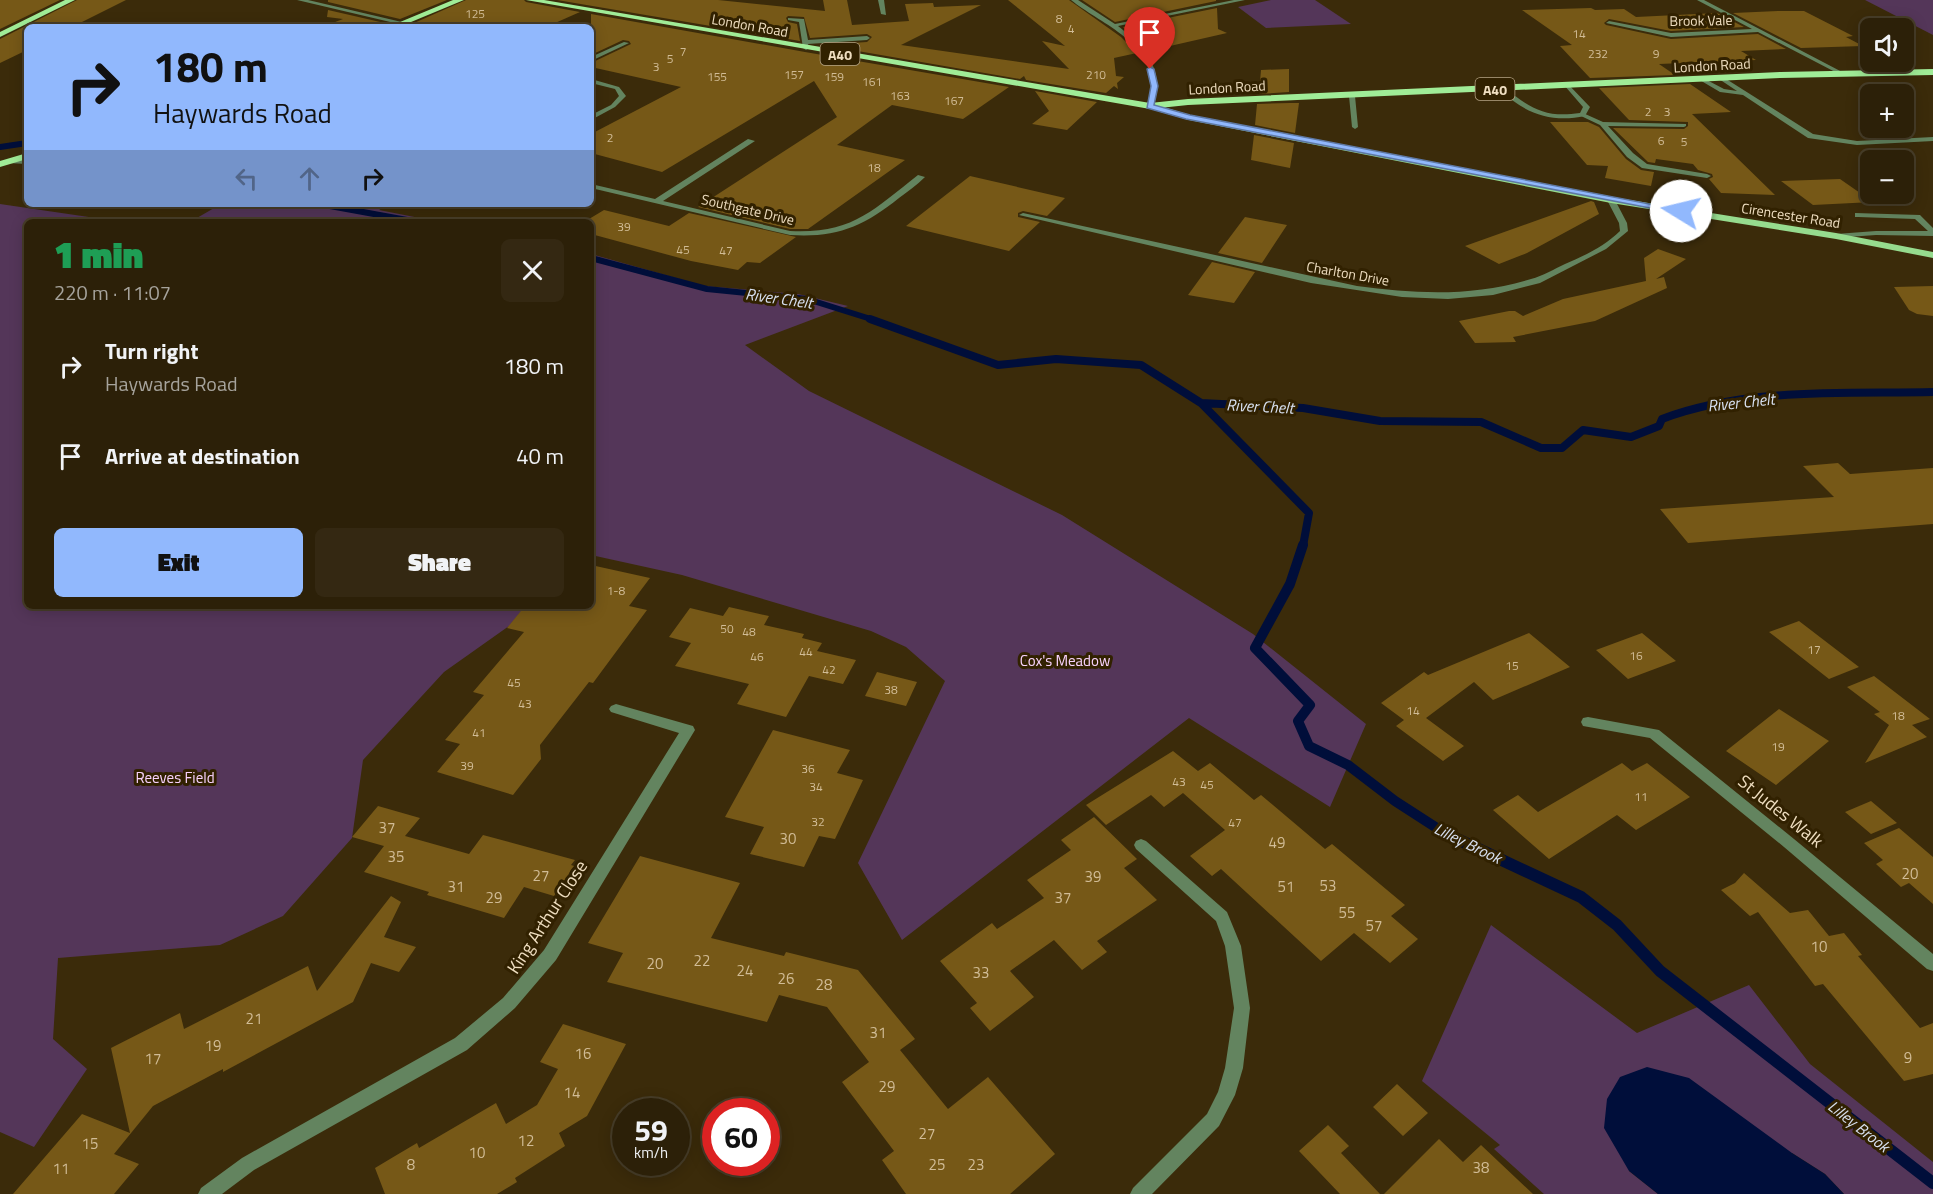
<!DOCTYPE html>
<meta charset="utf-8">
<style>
:root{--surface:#2c2008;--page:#342812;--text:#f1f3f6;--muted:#a6a39c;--line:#483e29;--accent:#91b8fd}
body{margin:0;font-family:"Titillium Web",sans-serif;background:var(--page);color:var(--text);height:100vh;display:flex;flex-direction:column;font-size:22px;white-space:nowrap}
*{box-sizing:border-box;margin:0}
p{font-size:20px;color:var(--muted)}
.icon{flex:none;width:33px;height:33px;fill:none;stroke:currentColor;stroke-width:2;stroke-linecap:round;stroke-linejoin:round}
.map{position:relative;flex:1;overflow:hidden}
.details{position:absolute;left:24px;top:219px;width:570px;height:390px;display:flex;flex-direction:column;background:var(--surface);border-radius:9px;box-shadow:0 3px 15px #0003,0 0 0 2px var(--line)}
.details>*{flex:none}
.banner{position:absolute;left:24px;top:24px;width:570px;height:183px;border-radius:9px;box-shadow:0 3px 15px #0003,0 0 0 2px var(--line);background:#91b8fd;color:#111;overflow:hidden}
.buttons{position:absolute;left:1860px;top:18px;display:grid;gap:12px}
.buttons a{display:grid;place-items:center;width:54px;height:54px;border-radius:9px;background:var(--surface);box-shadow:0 3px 15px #0003,0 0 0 2px var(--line);font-size:30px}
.speed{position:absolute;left:612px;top:1098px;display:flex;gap:12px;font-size:30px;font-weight:700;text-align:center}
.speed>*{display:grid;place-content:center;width:78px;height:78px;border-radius:50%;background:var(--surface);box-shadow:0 3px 15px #0003,0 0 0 2px var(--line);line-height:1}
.speed small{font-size:15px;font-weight:400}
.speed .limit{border:9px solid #d22;background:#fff;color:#111}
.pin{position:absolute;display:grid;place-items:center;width:51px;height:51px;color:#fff;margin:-62px -26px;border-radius:50% 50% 50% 0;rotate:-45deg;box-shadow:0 0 6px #0007}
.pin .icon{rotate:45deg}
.me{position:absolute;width:66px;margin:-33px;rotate:279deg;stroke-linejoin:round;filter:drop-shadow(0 0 4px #0008)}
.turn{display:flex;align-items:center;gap:21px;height:126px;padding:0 30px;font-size:27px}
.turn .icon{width:78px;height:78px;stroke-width:2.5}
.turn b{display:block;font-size:42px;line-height:51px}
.lanes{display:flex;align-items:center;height:57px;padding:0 30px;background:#0003;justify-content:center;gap:30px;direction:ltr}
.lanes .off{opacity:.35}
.round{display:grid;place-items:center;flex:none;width:63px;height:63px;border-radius:9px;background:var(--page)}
.headline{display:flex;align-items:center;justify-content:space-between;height:102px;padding:0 30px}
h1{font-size:36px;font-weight:800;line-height:45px;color:#1e9e55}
.cta{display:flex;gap:12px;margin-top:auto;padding:12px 30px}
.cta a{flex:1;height:69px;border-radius:9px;background:var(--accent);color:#111;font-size:24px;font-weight:800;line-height:69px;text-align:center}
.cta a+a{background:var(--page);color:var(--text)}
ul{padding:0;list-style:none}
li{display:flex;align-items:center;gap:18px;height:90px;padding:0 30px}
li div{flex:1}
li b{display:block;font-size:22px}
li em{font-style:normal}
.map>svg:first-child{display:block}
.green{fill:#543659}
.water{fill:#000e3a}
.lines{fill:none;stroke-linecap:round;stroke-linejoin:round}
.stream-far3{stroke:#000e3a;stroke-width:6}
.stream-far2{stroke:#000e3a;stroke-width:8}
.stream-far1{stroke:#000e3a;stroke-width:10}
.stream{stroke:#000e3a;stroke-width:12}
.building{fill:#765817}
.service{fill:#63845f;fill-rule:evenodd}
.minor{fill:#63845f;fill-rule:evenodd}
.primary{fill:#96db8e;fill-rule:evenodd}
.trunk{fill:#a0ec97;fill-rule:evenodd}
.route{fill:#91b8fd;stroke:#5e78a4;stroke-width:1.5}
.labels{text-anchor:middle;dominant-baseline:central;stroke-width:6;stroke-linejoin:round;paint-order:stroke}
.number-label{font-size:12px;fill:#d1bc96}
.far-street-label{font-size:14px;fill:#efdec0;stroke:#312100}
.shield{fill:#312100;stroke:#b6a586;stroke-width:1.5}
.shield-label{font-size:14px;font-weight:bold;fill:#efdec0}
.park-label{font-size:15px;fill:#f9d3fe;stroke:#312100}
.near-number-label{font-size:15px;fill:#d1bc96}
.water-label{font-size:16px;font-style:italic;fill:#d8e1f1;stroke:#312100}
.near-street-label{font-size:18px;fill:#efdec0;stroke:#312100}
</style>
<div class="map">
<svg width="1933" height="1194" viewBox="0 0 1933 1194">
<rect width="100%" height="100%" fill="#3b2b0a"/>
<path class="green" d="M1271,0H1315L1351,24L1266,28L1238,7Z
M1865,0H1933V35Z
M0,204L123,222H27V606H526L509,626L444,672L363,760L352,838L283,916L220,945L58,958L53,1039L87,1069L34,1147L0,1132Z
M221,204H389L379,210L440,222H190Z
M591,254L704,286L798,294L848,306L745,345L809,391L1062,515L1253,634L1366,724L1330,807L1189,718L902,940L858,863L945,681L906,647L871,631L682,575L591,555Z
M1491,925L1637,1033L1749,985L1810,1064L1933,1162V1194H1844L1825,1174L1792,1153L1629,1171L1658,1194H1544L1494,1149L1500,1145L1422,1081Z"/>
<path class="water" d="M1647,1067L1689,1078L1792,1153L1825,1174L1844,1194H1658L1629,1171L1604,1128L1607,1099L1620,1077Z"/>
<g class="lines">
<path class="stream-far3" d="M0,147L27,143
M319,204L418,222
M591,258L707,289L807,299L874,320"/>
<path class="stream-far2" d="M870,319L998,365L1056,359L1141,365L1201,403L1303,408L1380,421L1481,422L1541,448H1562L1583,430L1631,437L1659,426L1662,419C1747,387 1844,394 1933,392
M1201,403L1309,513L1303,546"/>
<path class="stream-far1" d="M1303,545L1290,584L1255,648L1310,705L1298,721L1309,746L1348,765L1395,801L1443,832"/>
<path class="stream" d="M1440,831L1581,897L1617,925L1660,971L1933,1183"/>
</g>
<path class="building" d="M0,0H60L0,29Z
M77,0H126L72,27H27V50L0,63V39Z
M328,0H447L400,19L328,2Z
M466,0H524L526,2L580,12L546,27H405Z
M557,0H718L825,11L823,0H847L852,25L909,21L905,4L933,3L934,7L981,5L901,45L1069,69L1042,41L1065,46L1008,0H1069L1121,37L1137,53L1114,58L1116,76L1124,77L1117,83L1118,89L1114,86L1106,93L1026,80L1024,76L1020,79L823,45L867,42L872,37L867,34L810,38L804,17L788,16L786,18L788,22L797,24L800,41Z
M1082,0H1216V1L1115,22Z
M1217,8L1218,29L1227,33L1170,46L1168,43L1164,47L1147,51L1123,27Z
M1591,8L1595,10L1624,9L1636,17L1717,13L1744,27L1671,31L1609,19L1604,23L1606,25L1671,39L1758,34L1786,49L1741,51L1756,60L1659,64L1675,75L1590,78L1560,46L1572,45L1522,10Z
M328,10L389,24L386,27H330V24L343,19L327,17Z
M1778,11H1804L1853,36L1846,37L1863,46L1801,48L1733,13Z
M591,14L805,52L1009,87L963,119L892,105L837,145L905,160L808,229H790L698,207L837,117L814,81L662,172L591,153V134L681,87L591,67V63L631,44L629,41L623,40L591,55Z
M1289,69V92L1259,94L1261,70Z
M1690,84L1731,112L1692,114L1775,195L1721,193L1709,179L1713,177L1712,174L1698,170L1693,164L1656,159L1655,163L1648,162L1613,128L1684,129L1688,126V122L1629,120L1599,88Z
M1035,91L1097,102L1067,130L1032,124L1049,111Z
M1290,103H1299L1295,133L1255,125L1257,104Z
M1550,122H1588L1599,127L1626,159L1641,170L1654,172L1651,186L1605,178L1608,166L1587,165Z
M1254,135L1294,143L1290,168L1251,160Z
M970,176L1065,198L1047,216L1023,211L1018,213V217L1040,222L1009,251L906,226Z
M1840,179L1873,202L1813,205L1781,181Z
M1591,201L1594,202L1599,214L1527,253L1499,264L1465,246Z
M604,210L669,226L689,213L796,237L760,263L747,262L738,270L691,261L591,234V222H584Z
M1245,217L1287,225L1262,263L1218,253Z
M1658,249L1686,259L1656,279L1664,277L1667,288L1595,321L1513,337L1516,342L1475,343L1459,321L1509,311H1515L1523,316L1563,299L1646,281L1644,258Z
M1212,262L1255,272L1234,303L1188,295Z
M1933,286V316L1917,314L1909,310L1894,287Z
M1838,463L1850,474L1933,468V524L1688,543L1660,509L1834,497L1803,466Z
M591,565L650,578L629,606L647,610L593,683L589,682L540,745L541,759L513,795L437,772L460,744L445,740L484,695L473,692L524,632L507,628L525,606H591Z
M729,607L769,616L764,625L804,634L802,638L822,643L817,651L856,660L843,684L809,676L786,717L737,704L749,684L675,666L691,643L669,637L690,608L723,616Z
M1799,621L1859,667L1829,679L1769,632Z
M1529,633L1570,667L1493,700L1474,682L1426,718L1464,746L1443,761L1396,726L1404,720L1381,703L1424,672L1428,675Z
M1642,633L1676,661L1628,679L1596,650Z
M877,672L917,682L906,706L865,696Z
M1874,676L1930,719L1912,725L1927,737L1865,763L1889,725L1874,714L1880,712L1847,687Z
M1779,709L1829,741L1776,785L1726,751Z
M773,730L850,750L837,773L863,780L835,839L819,836L804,867L750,854L764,827L725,817Z
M1173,751L1198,771L1210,763L1254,800L1261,795L1325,849L1332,844L1405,905L1391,916L1418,939L1390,963L1354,933L1321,961L1221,869L1212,876L1190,856L1225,830L1183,793L1164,807L1151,795L1106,825L1086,805Z
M1622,763L1632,771L1647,763L1690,797L1636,830L1617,815L1549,859L1493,810L1518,795L1538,812Z
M1871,801L1897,823L1871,834L1845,812Z
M378,806L420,818L405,836L469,854L483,835L575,860L571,865L574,866L554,896L524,887L504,918L427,895L429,892L364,872L384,846L352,837Z
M1094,817L1137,859L1124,868L1157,900L1097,941L1107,952L1082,970L1054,940L1010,971L1034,997L990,1031L970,1008L977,1003L940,961L992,923L997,929L1044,898L1027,880L1071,850L1061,840Z
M1899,828L1933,857V904L1909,883L1901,887L1876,864L1883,860L1864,843Z
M640,856L740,883L711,938L784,956L786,952L858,970L915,1039L900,1050L948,1109L988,1077L1055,1154L1010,1194H906L882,1160L894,1151L842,1082L869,1062L827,1007L779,995L767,1022L607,982L623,953L588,943Z
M1744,873L1790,913L1808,910L1829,936L1844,933L1862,955L1858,956L1920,1028L1933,1023V1074L1904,1081L1823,984L1815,986L1758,912L1750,916L1721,890L1735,883Z
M391,896L401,902L384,937L416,947L399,972L371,963L353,1002L223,1072V1069L153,1106L114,1154L139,1164L114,1194H13L82,1114L130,1133L111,1048L180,1013L184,1029L308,966L317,991Z
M563,1024L626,1044L587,1116L559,1133L565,1146L515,1178L517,1182L497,1194H385L375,1168L395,1156L417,1143L419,1148L496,1103L506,1124L537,1105L558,1069L540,1062Z
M1397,1084L1428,1113L1403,1136L1373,1107Z
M1328,1125L1349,1146L1341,1153L1380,1194H1340L1299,1151Z
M1439,1139L1463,1162L1481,1145L1533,1194H1384Z"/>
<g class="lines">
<path class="service" d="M788,18L804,19L808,40L867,36L870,38L867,40L808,44L809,48L806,50L803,48L799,22L788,20Z
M1719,77H1723L1813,134L1857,141L1933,137V141L1857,145L1808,138L1743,95L1720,92L1698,79L1703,78L1724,89L1737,91L1719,79Z
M1567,83L1590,107L1585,116C1552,123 1524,114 1500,89L1505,88C1531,109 1546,118 1580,113L1583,107L1564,85Z
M1352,94L1355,96L1358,127L1355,129L1352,127L1349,96Z
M8,159L27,160V164L8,163Z"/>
<path class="minor" d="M297,0H308L406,23L403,25Z
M878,0H884L886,15L881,14Z
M1071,0H1078L1115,24L1234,0H1245L1118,26C1137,41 1158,60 1157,87C1157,93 1155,100 1153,106L1150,108L1147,106C1148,100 1150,94 1151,88C1154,42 1099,23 1071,0Z
M1697,0H1704L1844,73L1839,74L1758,32L1671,37L1606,23L1609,21L1671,33L1752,29Z
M624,42L629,43L591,61V57Z
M591,79L619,87L626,96L615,107L591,120V115L611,105L619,96L615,89L591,83Z
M1583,113L1603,122L1686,124V126L1684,127L1608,126L1633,153L1647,164L1707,174L1711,176L1707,178L1642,168L1627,157L1600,125L1581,116V114Z
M748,139L755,141L663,201L790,231C852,234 872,211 918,175L925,177C917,185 908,191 899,198C863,227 836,238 790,235L591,188V184L655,199Z
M1608,198L1615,200L1627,223L1628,231L1606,249L1540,283L1493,295L1448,299L1402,297L1311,283L1019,215L1023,213L1357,286C1416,294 1473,297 1531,279C1543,276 1554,269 1565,264C1584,256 1605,246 1620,231L1619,223L1607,200Z
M1855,213L1920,215L1933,228V236L1876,235L1833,238L1832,236L1836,234L1876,231H1928L1915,219L1858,217H1855Z
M616,704L693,726L695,730L556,960L515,1008L467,1050L254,1170L222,1194H198L201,1188L242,1158L455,1038L503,998L544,950L679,733L611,712L609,709L611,706Z
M1588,717L1659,730L1794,839L1933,954V971L1927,969L1784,847L1650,738L1583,726L1581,722L1583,718Z
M1141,839L1146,841L1227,912L1241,946L1250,1008L1243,1068L1235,1095L1219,1126L1152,1194H1130L1133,1188L1207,1114L1218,1092L1225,1068L1234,1008L1225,946L1216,921L1136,849L1134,845L1136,841Z"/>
<path class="primary" d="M1150,103L1190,115L1611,197L1836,233L1933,252V258L1836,239L1611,203L1189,120L1147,108L1146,106Z"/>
<path class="trunk" d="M65,0H75L0,37V32Z
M453,0H464L399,27H388Z
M526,0H544L1150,103L1188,99L1780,72L1933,69V75L1780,78L1188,105L1150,109Z
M27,153V159L0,167V161Z"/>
</g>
<path class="route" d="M1150,67L1154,69L1158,86L1154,105L1190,115L1686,211L1681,214L1186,119L1147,108L1151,86L1147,69Z"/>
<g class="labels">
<g class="number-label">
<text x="475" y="13">125</text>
<text x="1059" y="18">8</text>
<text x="1071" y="28">4</text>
<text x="1579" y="33">14</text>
<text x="683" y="51">7</text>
<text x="1598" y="53">232</text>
<text x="1656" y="53">9</text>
<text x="670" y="58">5</text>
<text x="656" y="66">3</text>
<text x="794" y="74">157</text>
<text x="1096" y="74">210</text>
<text x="717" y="76">155</text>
<text x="834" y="76">159</text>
<text x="872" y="81">161</text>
<text x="900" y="95">163</text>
<text x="954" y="100">167</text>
<text x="1648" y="111">2</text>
<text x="1667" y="111">3</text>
<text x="610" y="137">2</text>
<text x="1661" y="140">6</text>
<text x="1684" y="141">5</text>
<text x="874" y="167">18</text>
<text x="624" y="226">39</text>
<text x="683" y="249">45</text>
<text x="726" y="250">47</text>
<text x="616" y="590">1-8</text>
<text x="727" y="628">50</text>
<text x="749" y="631">48</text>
<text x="1814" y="649">17</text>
<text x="806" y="651">44</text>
<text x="1636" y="655">16</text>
<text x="757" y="656">46</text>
<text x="1512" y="665">15</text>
<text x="829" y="669">42</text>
<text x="514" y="682">45</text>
<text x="891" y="689">38</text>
<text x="525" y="703">43</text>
<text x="1413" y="710">14</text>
<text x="1898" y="715">18</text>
<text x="479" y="732">41</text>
<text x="1778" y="746">19</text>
<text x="467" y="765">39</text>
<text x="808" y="768">36</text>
<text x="1179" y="781">43</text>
<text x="1207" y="784">45</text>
<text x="816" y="786">34</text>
<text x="1641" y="796">11</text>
<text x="818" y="821">32</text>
<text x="1235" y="822">47</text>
</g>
<g class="far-street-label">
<text transform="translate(1701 20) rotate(-1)">Brook Vale</text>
<text transform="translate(750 25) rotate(10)">London Road</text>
<text transform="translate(1712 65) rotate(-3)">London Road</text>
<text transform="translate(1227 87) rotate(-3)">London Road</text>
<text transform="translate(748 209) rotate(13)">Southgate Drive</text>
<text transform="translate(1791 215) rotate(9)">Cirencester Road</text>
<text transform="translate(1348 273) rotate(10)">Charlton Drive</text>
</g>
<g class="shield">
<rect x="820.5" y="43" width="39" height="22" rx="4.5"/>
<rect x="1475.5" y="78" width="39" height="22" rx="4.5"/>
</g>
<g class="shield-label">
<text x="840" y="54">A40</text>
<text x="1495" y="89">A40</text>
</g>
<g class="park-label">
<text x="1065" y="660">Cox's Meadow</text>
<text x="175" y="777">Reeves Field</text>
</g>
<g class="near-number-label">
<text x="387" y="827">37</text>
<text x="788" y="838">30</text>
<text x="1277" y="842">49</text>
<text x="396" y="856">35</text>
<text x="1910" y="873">20</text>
<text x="541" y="875">27</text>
<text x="1093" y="876">39</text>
<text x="1328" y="885">53</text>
<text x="456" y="886">31</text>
<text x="1286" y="886">51</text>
<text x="494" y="897">29</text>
<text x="1063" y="897">37</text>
<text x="1347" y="912">55</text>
<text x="1374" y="925">57</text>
<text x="1819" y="946">10</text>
<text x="702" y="960">22</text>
<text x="655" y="963">20</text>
<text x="745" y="970">24</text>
<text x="981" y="972">33</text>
<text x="786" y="978">26</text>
<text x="824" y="984">28</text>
<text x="254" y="1018">21</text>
<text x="878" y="1032">31</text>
<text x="213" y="1045">19</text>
<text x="583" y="1053">16</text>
<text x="1908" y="1057">9</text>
<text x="153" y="1058">17</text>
<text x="887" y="1086">29</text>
<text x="572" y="1092">14</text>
<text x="927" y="1133">27</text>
<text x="526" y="1140">12</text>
<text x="90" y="1143">15</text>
<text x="477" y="1152">10</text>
<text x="411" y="1164">8</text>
<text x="937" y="1164">25</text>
<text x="976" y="1164">23</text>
<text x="1481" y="1167">38</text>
<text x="61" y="1168">11</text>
</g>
<g class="water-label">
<text transform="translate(779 298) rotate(8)">River Chelt</text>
<text transform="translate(1741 402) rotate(-6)">River Chelt</text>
<text transform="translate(1260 406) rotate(3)">River Chelt</text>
<text transform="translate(1468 843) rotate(26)">Lilley Brook</text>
<text transform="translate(1859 1126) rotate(38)">Lilley Brook</text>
</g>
<g class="near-street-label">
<text transform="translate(1781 811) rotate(39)">St Judes Walk</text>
<text transform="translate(547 917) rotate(-57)">King Arthur Close</text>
</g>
</g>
</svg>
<div class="buttons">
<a><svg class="icon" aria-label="sound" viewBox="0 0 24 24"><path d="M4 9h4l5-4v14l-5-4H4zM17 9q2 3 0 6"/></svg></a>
<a>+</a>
<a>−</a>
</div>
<div class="speed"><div>59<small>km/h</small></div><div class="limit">60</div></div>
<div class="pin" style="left:1150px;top:69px;background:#d93025"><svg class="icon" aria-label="arrive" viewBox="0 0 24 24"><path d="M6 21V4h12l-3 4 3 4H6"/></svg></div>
<svg class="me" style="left:1681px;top:211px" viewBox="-20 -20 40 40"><circle r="19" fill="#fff"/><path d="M0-13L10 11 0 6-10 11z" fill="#91b8fd"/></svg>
<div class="banner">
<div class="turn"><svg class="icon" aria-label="right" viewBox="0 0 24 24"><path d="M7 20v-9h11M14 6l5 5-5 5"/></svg><div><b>180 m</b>Haywards Road</div></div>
<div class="lanes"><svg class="icon off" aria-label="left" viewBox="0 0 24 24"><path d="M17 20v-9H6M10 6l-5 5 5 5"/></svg><svg class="icon off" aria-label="ahead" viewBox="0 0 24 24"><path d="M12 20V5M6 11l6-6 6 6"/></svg><svg class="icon" aria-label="right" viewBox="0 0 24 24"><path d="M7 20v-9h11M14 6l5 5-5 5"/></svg></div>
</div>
<section class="details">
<div class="headline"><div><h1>1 min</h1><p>220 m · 11:07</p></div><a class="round"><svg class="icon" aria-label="close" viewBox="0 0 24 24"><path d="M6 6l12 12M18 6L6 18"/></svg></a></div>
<ul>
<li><svg class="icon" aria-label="right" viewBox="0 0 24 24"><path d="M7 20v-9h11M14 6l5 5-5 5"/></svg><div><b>Turn right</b><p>Haywards Road</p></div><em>180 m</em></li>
<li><svg class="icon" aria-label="arrive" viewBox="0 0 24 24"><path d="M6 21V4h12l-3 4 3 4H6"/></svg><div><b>Arrive at destination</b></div><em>40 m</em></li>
</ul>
<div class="cta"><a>Exit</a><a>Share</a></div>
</section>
</div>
